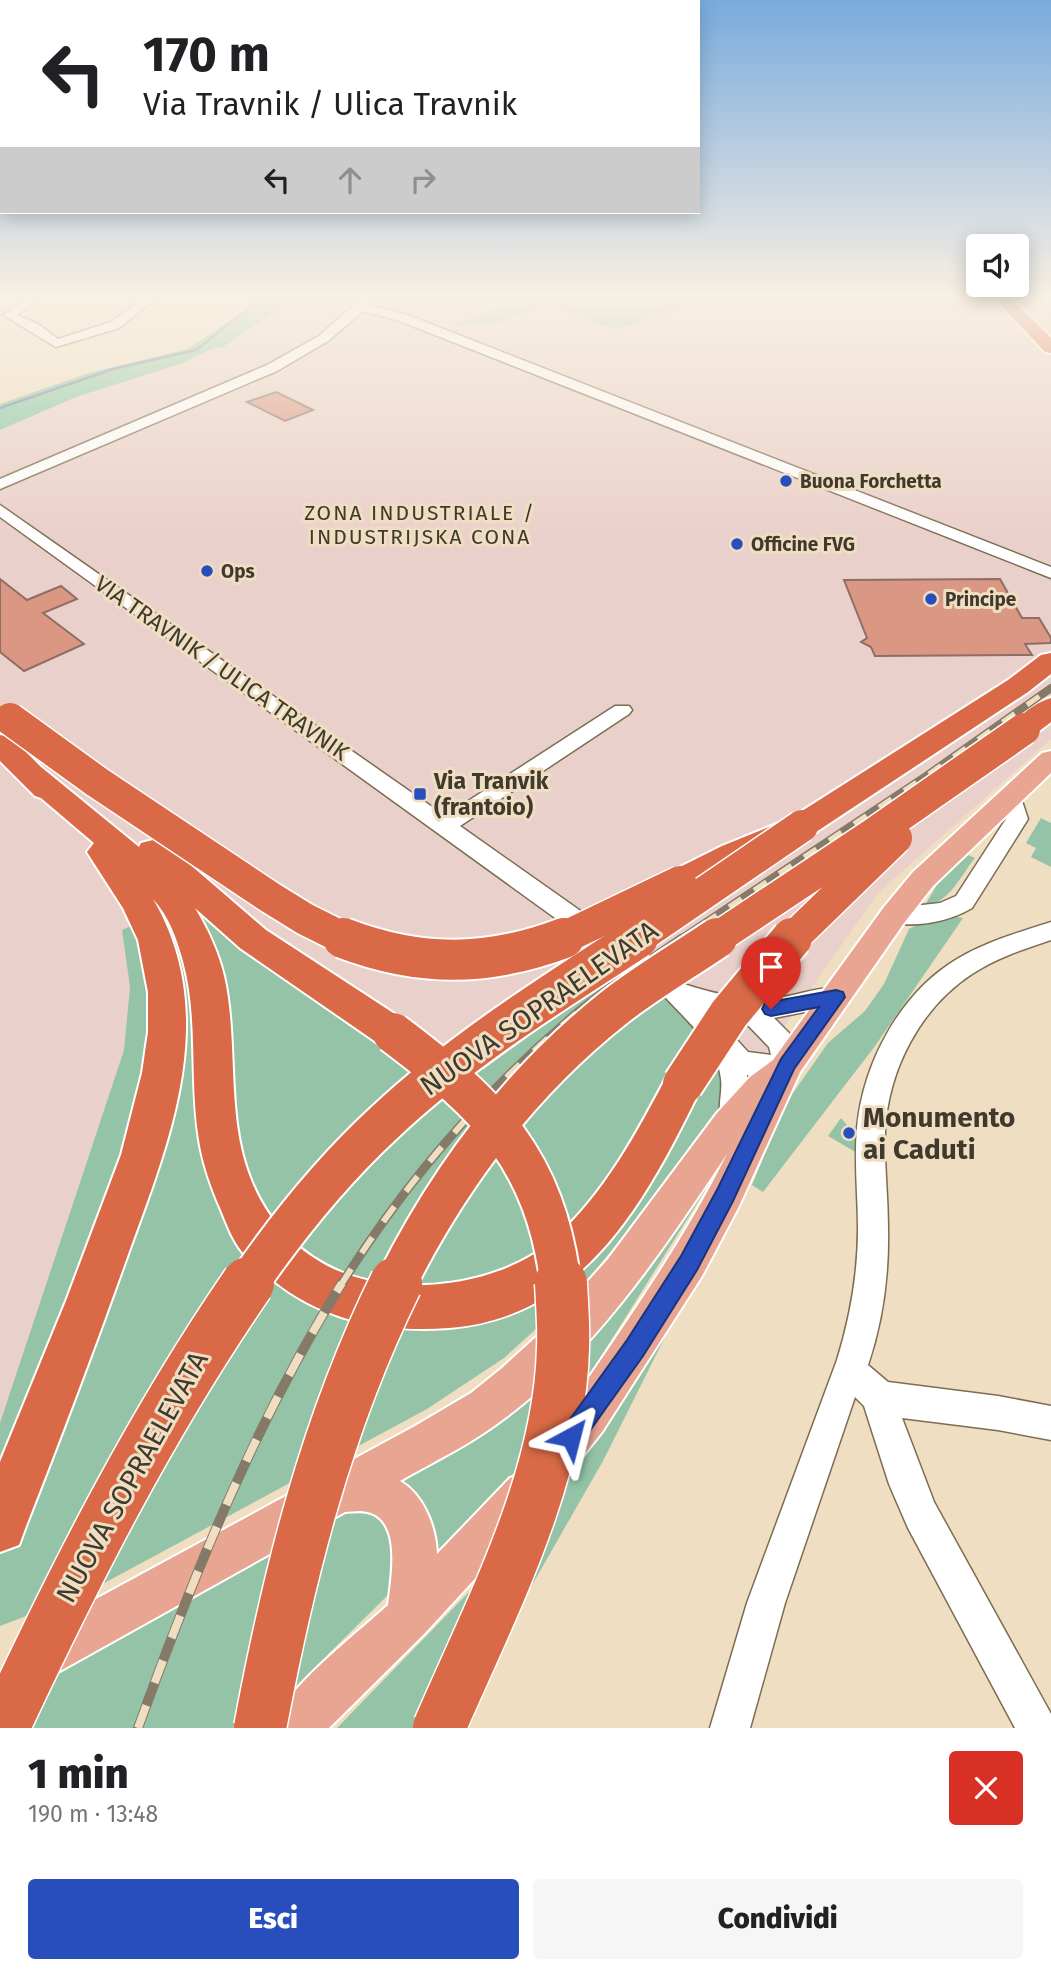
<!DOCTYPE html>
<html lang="it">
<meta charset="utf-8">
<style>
:root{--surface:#fff;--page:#f6f6f6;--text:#202124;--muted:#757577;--accent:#284ebd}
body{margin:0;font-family:"Fira Sans",sans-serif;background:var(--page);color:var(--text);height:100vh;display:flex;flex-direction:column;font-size:26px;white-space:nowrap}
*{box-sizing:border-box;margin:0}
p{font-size:23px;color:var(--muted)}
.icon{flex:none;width:38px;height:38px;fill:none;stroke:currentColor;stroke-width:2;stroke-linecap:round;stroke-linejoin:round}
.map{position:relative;height:1728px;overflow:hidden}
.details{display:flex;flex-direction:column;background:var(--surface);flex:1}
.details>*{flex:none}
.banner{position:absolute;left:0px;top:0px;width:700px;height:214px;box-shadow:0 4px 18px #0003;background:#fff;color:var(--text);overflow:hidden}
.tools{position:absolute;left:966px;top:234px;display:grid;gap:14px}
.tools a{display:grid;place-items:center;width:63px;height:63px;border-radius:7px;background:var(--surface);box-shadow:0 4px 18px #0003;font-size:35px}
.pin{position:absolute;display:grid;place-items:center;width:60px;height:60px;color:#fff;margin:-72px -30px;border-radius:50% 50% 50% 0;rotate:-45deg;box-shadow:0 0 7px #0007}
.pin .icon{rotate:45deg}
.me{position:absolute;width:77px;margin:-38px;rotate:38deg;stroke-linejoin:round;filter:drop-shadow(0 0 5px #0008)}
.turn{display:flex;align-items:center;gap:24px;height:147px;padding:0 28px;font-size:32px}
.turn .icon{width:91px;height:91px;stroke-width:2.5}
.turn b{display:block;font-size:49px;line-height:60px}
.lanes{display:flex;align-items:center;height:66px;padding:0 28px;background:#0003;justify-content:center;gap:35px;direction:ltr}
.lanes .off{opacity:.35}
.round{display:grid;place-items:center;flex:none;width:74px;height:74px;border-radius:7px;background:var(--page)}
.overview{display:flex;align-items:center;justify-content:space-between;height:119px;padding:0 28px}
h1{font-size:42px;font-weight:800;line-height:52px}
.cta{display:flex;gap:14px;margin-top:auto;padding:14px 28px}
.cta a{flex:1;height:80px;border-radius:7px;background:var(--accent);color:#fff;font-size:28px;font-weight:800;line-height:80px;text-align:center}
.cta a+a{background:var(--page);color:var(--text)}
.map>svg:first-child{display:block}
.industrial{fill:#ead0ca}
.green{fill:#94c3a8}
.forest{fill:#81c49f}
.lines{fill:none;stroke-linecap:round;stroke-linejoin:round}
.stream{stroke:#627f9d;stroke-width:2.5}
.building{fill:#da9783;stroke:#8e6e65;stroke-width:2}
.minor-casing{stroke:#7c6d52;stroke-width:3}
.major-casing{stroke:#fff;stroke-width:4}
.highway-casing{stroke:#fff;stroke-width:4}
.minor{fill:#fff;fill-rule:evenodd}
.major{fill:#e8a591;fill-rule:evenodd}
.highway{fill:#d96947;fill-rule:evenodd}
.rail-far2-casing{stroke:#857a67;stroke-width:8}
.rail-far1-casing{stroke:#857a67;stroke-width:9}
.rail-casing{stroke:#857a67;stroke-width:10}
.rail-far2{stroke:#efdec1;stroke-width:5;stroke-dasharray:15;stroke-linecap:butt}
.rail-far1{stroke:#efdec1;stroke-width:6;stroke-dasharray:19;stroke-linecap:butt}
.rail{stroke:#efdec1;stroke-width:8;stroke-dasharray:24;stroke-linecap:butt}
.highway-bridge-far2-casing{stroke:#fff;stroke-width:35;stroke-linecap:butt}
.highway-bridge-far1-casing{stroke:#fff;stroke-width:44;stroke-linecap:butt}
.highway-bridge-casing{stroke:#fff;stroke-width:55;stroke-linecap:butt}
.highway-bridge-far2{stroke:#d96947;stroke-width:32}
.highway-bridge-far1{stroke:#d96947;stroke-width:40}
.highway-bridge{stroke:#d96947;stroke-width:52}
.route{fill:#284ebd;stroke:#1a337b;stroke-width:2}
.poi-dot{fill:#284ebd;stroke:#efdec1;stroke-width:2.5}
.labels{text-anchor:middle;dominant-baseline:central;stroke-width:6;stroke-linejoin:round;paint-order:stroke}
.far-poi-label{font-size:19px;font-weight:bold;fill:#40392d;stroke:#efdec1;text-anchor:start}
.far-neighbourhood-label{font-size:21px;letter-spacing:2px;fill:#40392d;stroke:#efdec1}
.street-label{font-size:23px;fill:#40392d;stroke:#efdec1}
.poi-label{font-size:23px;font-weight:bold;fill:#40392d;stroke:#efdec1;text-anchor:start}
.near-street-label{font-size:28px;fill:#40392d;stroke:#efdec1}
.near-poi-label{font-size:28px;font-weight:bold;fill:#40392d;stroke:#efdec1;text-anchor:start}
</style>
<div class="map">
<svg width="1051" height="1728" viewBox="0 0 1051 1728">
<rect width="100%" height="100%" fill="#efdec1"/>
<path class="industrial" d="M284,299H1051V739L878,893L721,1117L587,993L485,1069L456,1054L122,930L130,987L124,1050L0,1423V430L76,397L195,359L279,310Z"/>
<path class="green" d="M534,299H705L615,330L548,305L494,324L454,325L504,306L510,308Z
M1041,818L1051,823V867L1031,857L1036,848L1026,843Z
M966,854L975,858C961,875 949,904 925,905L940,880Z
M210,891L456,1054L484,1069L623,968L665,998L715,1048L722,1063L721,1117L580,1289L504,1358L427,1409L84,1594L0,1626V1423L124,1050L130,987L122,930Z
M958,917L963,918L875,1046L763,1192L752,1185L786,1103L828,1043L865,1011L884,984L909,929L928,919Z
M841,1118L865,1146L864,1157L828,1136Z
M706,1179L711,1181L590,1374L528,1462L433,1565L393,1483Z
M673,1321L603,1461L520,1606L469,1728H337L469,1592L556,1489Z
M352,1509L379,1511L392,1526L400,1568L388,1595L289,1693L260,1728H0L26,1691L324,1521Z"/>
<path class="forest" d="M256,299H284L279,310L221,348L216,347L183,363L76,397L0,430V404L89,373L187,349L243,312Z"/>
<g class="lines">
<path class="stream" d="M0,408L113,369L196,350L260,299"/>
</g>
<path class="building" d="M276,392L313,410L285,421L247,402Z
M0,579L27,600L61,586L77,599L43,613L84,644L24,671L0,652Z
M1000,579L1022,618H1039L1051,638V643L1025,644L1032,655L875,656L871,647L861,642L867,638L844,580Z"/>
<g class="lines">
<defs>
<path id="minor" d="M25,299H39L17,315L38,324L58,339L111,322L142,299H155L119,328L56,347L3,315Z
M361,299H373L368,305L405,314L1051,567V578L397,320L363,311L328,341L277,371L0,489V479L267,365L319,336Z
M0,505L445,816L615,706H629L632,710L629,714L460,826L684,984C714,994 744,1001 776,998C797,996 826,983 846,990L850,997L846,1004L774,1018L790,1034L800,1064L796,1072C780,1077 764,1079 747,1075V1114L743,1122L733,1126L723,1122C716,1108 723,1094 721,1079C718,1047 687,1021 666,998L0,517ZM711,1012L741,1018L769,1047L771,1055L748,1052Z
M1011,790L1019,792L1028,819L972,908C949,922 912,929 886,921L882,915L886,909L940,903L956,896L1006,819L1000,797L1003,792Z
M1051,922V940C1024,949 996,958 972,974C920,1008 888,1070 885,1132C884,1164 888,1196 888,1228C889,1274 883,1321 868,1365L888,1382L998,1396L1051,1406V1440L998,1430L902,1418L934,1502L1051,1714V1728H1015L908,1528L889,1484L864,1406L855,1397L785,1603L750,1728H710L747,1603L837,1360C850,1318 858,1274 858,1229C858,1196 854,1162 857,1128C863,1063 900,993 957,959C986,942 1019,932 1051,922Z"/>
<path id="major" d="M1051,751V773L933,886L904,923L800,1072L739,1206L702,1276L602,1432L571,1471L556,1477L541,1471L535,1456C547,1426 574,1400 592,1373C641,1301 689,1231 727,1154C663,1249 599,1348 505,1418C473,1443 435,1461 400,1481C424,1495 436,1527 437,1554L510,1478L525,1471L540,1478L547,1493L540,1508L425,1633L329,1728H270C288,1686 353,1637 388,1605C391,1580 403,1519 367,1512C360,1510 352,1512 345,1512L60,1671L43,1678L26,1671L19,1654L26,1637L415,1426L471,1393L502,1368L547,1327L608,1259L717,1113L750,1077L773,1060L884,907L913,872L1042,753Z"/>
<path id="highway" d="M995,299H1012L1051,338V353L1045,352Z
M1051,653V674L1028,692L813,834L746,862L692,891L680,894L668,891L663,882L668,873L722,846L791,818L1008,680L1041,655Z
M1051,698V722C1038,732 1031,740 1014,735L1009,729C1018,716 1036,702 1051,698Z
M0,735L11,737L41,767L139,847L141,843L153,840L165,843L266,930L407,1022L412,1033L407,1044L393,1049L379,1044L240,948L195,908C208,930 218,951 224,976C239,1042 225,1116 251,1180C267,1221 299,1255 341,1272C405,1298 500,1285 552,1241C604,1195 637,1133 669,1072L683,1067L697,1072L703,1084C649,1194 588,1317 449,1328C386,1333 324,1321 274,1281C264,1272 251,1264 243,1253C233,1241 227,1225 221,1210C211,1187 203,1165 199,1140C189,1080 199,1019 183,961C177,939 169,916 153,899C177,940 187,984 186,1031C184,1109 153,1185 127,1257C95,1347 61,1437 26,1526L19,1545L0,1552V1462L66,1301L121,1155L142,1073L148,1032V992L138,940L123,908L87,852L94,843L41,798L35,796L0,761Z"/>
</defs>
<use href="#minor" class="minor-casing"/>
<use href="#major" class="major-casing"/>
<use href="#highway" class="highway-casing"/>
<use href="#minor" class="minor"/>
<use href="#major" class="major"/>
<use href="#highway" class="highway"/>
<defs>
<path id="rail-far2" d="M679,940L926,776L1051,688"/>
<path id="rail-far1" d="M341,1285C405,1182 484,1091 577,1013C610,985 647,962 682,938"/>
<path id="rail" d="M138,1728C194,1574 255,1423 342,1283"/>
</defs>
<use href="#rail-far2" class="rail-far2-casing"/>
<use href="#rail-far1" class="rail-far1-casing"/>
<use href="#rail" class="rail-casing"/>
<use href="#rail-far2" class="rail-far2"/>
<use href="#rail-far1" class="rail-far1"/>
<use href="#rail" class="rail"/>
<defs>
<path id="highway-bridge-far2" d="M10,719L97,782L271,898L305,919L347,940
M559,940L680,882
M635,940L802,826
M714,940L872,835L1024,729
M791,940L896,838"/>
<path id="highway-bridge-far1" d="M343,938C419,967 487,967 564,938
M393,1033C490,1106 545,1159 561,1285
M683,1084L729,1014L792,938
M247,1285C287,1227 332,1171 384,1123C460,1051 550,995 638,938
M395,1285C448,1179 521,1081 615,1007C647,982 683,961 717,938"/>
<path id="highway-bridge" d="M3,1728C75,1574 151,1424 248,1283
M260,1728C289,1574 326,1425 396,1283
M439,1728C490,1610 560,1479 563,1348C564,1327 562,1305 561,1283"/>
</defs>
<use href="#highway-bridge-far2" class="highway-bridge-far2-casing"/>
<use href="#highway-bridge-far1" class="highway-bridge-far1-casing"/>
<use href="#highway-bridge" class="highway-bridge-casing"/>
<use href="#highway-bridge-far2" class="highway-bridge-far2"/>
<use href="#highway-bridge-far1" class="highway-bridge-far1"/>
<use href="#highway-bridge" class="highway-bridge"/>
</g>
<linearGradient id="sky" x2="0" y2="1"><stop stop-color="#78abdd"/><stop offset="0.55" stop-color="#f8f0e3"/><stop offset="1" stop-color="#f8f0e3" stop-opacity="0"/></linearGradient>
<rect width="1051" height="541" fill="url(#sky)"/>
<path class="route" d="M836,990L843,992L845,997L794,1069L733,1201L697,1270L643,1356L579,1446L571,1449L563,1446L559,1437L563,1429L627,1340L681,1256L718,1188L781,1059L819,1007L771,1016L765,1014L762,1009L765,1003Z"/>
<g class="poi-dot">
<circle cx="786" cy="481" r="7"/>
<circle cx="737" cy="544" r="7"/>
<circle cx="207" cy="571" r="7"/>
<circle cx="931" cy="599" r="7"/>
<rect x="413" y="787" width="14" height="14" rx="3.5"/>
<circle cx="849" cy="1133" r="7"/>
</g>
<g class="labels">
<g class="far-poi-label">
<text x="800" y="481">Buona Forchetta</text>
<text x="751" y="544">Officine FVG</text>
<text x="221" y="571">Ops</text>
<text x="945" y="599">Principe</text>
</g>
<g class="far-neighbourhood-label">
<text x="420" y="513">ZONA INDUSTRIALE /<tspan x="420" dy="24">INDUSTRIJSKA CONA</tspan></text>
</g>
<g class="street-label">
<text transform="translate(222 668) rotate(35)">VIA TRAVNIK / ULICA TRAVNIK</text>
</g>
<g class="poi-label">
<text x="434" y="781">Via Tranvik<tspan x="434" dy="26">(frantoio)</tspan></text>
</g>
<g class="near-street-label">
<text transform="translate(539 1008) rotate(-35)">NUOVA SOPRAELEVATA</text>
<text transform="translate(132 1477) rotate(-61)">NUOVA SOPRAELEVATA</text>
</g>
<g class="near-poi-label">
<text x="863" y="1117">Monumento<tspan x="863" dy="32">ai Caduti</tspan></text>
</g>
</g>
</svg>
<div class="tools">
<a><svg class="icon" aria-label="sound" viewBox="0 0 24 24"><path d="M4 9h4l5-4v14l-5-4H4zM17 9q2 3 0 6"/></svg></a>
</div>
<div class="pin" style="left:771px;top:1009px;background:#d93025"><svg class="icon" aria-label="arrive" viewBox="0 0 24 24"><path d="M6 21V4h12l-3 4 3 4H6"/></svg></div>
<svg class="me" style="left:571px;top:1437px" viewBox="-20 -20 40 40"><path d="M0-17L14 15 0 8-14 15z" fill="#284ebd" stroke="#fff" stroke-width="4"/></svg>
<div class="banner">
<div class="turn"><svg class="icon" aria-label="left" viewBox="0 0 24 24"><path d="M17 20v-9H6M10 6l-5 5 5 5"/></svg><div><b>170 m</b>Via Travnik / Ulica Travnik</div></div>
<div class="lanes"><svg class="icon" aria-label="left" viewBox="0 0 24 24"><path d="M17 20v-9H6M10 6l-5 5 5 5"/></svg><svg class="icon off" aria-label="ahead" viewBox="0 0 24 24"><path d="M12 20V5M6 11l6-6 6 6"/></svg><svg class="icon off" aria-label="right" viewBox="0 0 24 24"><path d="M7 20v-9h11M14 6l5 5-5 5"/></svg></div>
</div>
</div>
<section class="details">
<div class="overview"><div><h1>1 min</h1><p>190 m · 13:48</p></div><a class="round" style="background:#d93025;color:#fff"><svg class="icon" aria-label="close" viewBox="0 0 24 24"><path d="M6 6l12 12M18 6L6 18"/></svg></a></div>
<div class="cta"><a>Esci</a><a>Condividi</a></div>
</section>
